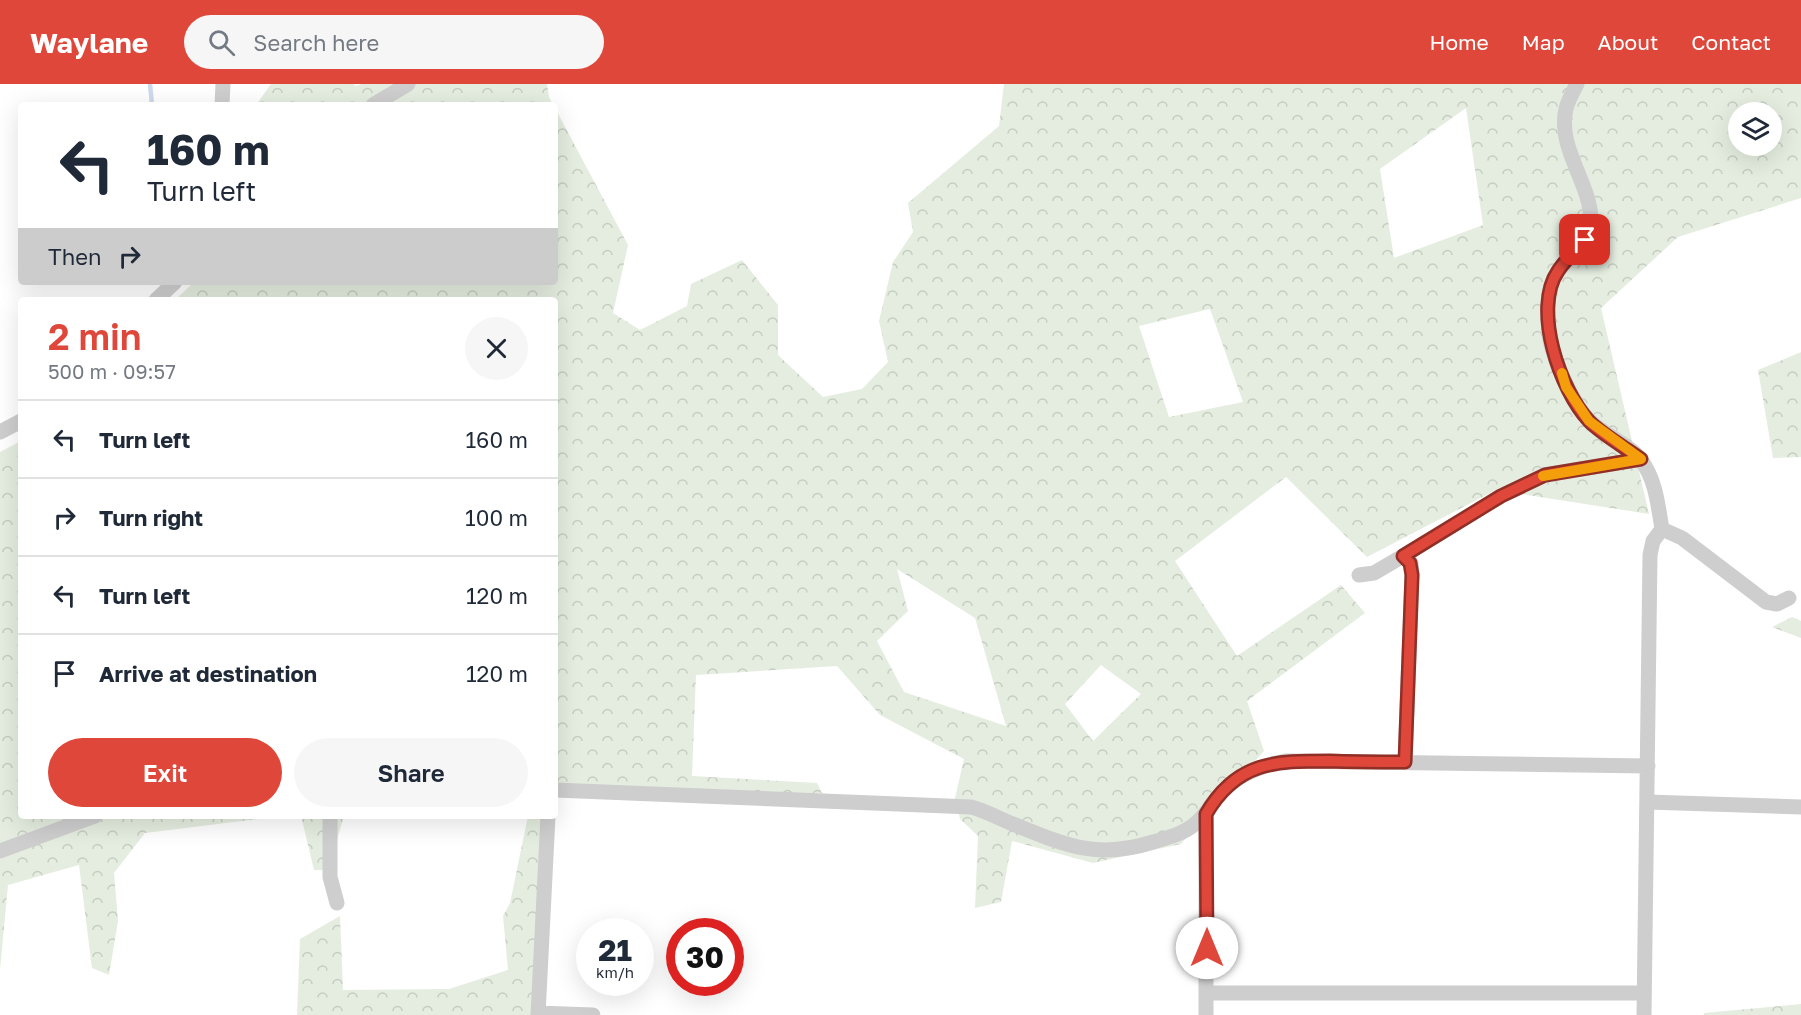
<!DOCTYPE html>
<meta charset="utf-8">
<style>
:root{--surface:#fff;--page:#f6f6f7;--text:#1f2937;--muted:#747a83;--line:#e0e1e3;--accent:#df473b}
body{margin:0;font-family:"Golos Text",sans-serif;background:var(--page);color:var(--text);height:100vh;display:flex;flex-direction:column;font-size:22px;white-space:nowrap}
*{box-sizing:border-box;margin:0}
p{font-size:20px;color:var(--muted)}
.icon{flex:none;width:33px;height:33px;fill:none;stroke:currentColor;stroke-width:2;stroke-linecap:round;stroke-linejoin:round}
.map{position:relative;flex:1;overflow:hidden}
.side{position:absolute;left:18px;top:213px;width:540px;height:522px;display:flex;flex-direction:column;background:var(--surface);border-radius:6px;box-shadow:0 6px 24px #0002}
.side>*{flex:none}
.banner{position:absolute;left:18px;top:18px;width:540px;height:183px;border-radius:6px;box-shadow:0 6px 24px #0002;background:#fff;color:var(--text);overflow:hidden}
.tools{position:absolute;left:1728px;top:18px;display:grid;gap:12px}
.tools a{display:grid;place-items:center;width:54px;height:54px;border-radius:50%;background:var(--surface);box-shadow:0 6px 24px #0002;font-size:30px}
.speed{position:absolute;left:576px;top:834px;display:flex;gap:12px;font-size:30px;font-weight:700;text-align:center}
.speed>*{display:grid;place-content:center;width:78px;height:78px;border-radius:50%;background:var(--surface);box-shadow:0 6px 24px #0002;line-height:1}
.speed small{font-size:15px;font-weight:400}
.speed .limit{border:9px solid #d22;background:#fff;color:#111}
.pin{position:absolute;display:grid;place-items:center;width:51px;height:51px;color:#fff;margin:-26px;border-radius:12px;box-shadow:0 3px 9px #0006}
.me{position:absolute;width:66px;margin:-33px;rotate:0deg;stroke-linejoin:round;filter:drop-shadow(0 0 4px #0008)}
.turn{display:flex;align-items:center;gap:21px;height:126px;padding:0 30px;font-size:27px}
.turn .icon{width:78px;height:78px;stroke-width:2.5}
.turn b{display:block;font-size:42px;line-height:51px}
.then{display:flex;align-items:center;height:57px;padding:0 30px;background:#0003;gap:12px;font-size:22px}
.round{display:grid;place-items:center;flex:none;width:63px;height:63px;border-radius:32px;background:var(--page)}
.headline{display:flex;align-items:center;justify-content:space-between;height:102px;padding:0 30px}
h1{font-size:36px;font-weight:600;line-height:45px;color:var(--accent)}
.button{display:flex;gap:12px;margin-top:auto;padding:12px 30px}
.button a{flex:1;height:69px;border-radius:36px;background:var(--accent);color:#fff;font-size:24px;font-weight:600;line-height:69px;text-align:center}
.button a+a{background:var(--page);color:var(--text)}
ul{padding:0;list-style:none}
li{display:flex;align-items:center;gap:18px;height:78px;padding:0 30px;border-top:2px solid var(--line)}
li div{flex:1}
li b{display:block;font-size:22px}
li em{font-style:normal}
header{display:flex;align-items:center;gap:36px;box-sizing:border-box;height:84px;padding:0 30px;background:var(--accent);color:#fff}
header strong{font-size:28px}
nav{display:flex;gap:33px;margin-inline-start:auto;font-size:21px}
.search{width:420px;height:54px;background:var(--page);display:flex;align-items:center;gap:15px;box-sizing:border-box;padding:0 21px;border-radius:33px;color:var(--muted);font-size:22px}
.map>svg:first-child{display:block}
.forest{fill:url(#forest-crowns);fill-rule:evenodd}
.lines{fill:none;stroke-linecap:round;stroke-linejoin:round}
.stream{stroke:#cddbec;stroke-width:4.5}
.minor{stroke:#cecece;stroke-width:15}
.route-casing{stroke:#912e26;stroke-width:15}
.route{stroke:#df473b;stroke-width:10}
.slow{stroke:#f59e0b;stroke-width:10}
</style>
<header>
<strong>Waylane</strong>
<div class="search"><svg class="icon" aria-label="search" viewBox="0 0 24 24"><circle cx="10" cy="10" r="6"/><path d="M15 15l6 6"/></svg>Search here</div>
<nav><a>Home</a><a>Map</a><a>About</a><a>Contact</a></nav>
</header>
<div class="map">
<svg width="1801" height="931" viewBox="0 0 1801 931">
<defs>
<pattern id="forest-crowns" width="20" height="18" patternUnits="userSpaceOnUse" patternTransform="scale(1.5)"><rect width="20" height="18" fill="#e5ede0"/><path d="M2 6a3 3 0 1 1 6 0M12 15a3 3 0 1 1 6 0" fill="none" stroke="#c5ccc1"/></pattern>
</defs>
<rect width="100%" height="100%" fill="#fff"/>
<path class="forest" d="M271,0H353L356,2L361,0H547L549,13L553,21H256Z
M1004,0H1801V114L1678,153L1601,224L1649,430L1496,406L1367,473L1286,393L1175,477L1237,572L1341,501L1365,529L1247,617L1264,667L1181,760L1093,779L1012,757L1001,818L975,824L978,752L960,735L955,714L964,675L880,631L837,582L696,591L692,692L817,699L822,709L765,719L555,702V216H175L194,198H555V24L628,161L613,229L640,246L687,222L691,200L742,176L778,221V271L823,313L862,305L888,278L879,237L893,178L913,148L908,119L999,42ZM1466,24L1483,141L1394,174L1380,85ZM1738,28H1772V62H1738ZM1210,225L1243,318L1169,333L1139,242ZM897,485L975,534L1006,642L904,608L877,557L908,527ZM1101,581L1141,610L1093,657L1065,620Z
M1801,268V373L1773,374L1758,286Z
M21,357V732H283L145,749L114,789L118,837L109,891L92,884L79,781L8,801L0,886V368Z
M1792,533L1801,537V554L1772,543Z
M301,732H344L328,786H314Z
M528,732H549L538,907L551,931H297L300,855L340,832L343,906L449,905L508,886L503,832L510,819Z
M1801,920V931H1704V929Z"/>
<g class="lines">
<path class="stream" d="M150,0L152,21"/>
<path class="minor" d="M1577,0C1573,8 1568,16 1566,25C1557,63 1589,97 1591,134C1592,157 1570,170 1558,187C1546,203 1547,229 1549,249C1551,271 1574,323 1591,338C1604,350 1632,363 1641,376C1656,396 1658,422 1662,445L1653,457L1650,471L1644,931
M222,21L223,0
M373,21L408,0
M156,216L175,198
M0,348L21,337
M1662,445L1682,454L1766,518L1777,520L1789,514
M1403,472L1501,412L1545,391L1641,375
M1359,491L1374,489L1403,472L1411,479L1412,491L1405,678
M555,706L971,723C986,727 998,734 1013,740C1065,761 1097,776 1153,758C1167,754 1183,750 1195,740C1204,733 1208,724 1215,716C1232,693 1258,682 1285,677L1648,682
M1647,718L1801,723
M1206,730V931
M330,732V793L337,819
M0,767L95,732
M1207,909H1644
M538,929L593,931
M538,931L548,732"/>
</g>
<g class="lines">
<defs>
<path id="route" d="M1207,864L1206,730C1237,677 1275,677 1330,677C1355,678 1380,678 1405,678L1412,491L1410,479L1403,472L1501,412L1545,391L1641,375C1626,364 1600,349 1589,337C1560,306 1532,225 1558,187C1565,176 1576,166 1585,156"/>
</defs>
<use href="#route" class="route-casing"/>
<use href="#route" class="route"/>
<path class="slow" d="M1543,392L1641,375L1589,337L1566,303L1562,289"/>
</g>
</svg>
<div class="tools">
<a><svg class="icon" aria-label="layers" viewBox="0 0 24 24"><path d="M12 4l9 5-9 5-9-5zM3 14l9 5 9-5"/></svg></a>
</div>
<div class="speed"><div>21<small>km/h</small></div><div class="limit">30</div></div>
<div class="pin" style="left:1585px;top:156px;background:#d93025"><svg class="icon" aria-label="arrive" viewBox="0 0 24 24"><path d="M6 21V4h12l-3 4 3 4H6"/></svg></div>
<svg class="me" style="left:1207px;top:864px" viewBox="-20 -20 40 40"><circle r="19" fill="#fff"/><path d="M0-13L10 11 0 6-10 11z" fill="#df473b"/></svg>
<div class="banner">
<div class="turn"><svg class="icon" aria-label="left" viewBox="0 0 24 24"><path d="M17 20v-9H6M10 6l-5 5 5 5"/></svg><div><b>160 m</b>Turn left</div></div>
<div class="then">Then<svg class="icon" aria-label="right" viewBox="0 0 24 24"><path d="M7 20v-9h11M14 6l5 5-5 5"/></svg></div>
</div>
<section class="side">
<div class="headline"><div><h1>2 min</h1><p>500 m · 09:57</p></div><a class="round"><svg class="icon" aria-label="close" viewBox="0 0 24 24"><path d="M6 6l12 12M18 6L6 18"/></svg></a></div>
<ul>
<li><svg class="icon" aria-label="left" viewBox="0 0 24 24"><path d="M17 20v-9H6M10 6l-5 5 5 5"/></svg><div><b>Turn left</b></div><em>160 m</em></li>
<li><svg class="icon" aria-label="right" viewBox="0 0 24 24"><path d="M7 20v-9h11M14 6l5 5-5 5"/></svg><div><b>Turn right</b></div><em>100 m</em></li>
<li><svg class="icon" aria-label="left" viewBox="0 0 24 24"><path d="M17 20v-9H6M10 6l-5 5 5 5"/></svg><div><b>Turn left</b></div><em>120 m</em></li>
<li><svg class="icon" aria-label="arrive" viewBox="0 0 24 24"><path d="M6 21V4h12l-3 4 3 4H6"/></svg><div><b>Arrive at destination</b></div><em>120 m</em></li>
</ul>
<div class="button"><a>Exit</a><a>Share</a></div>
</section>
</div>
